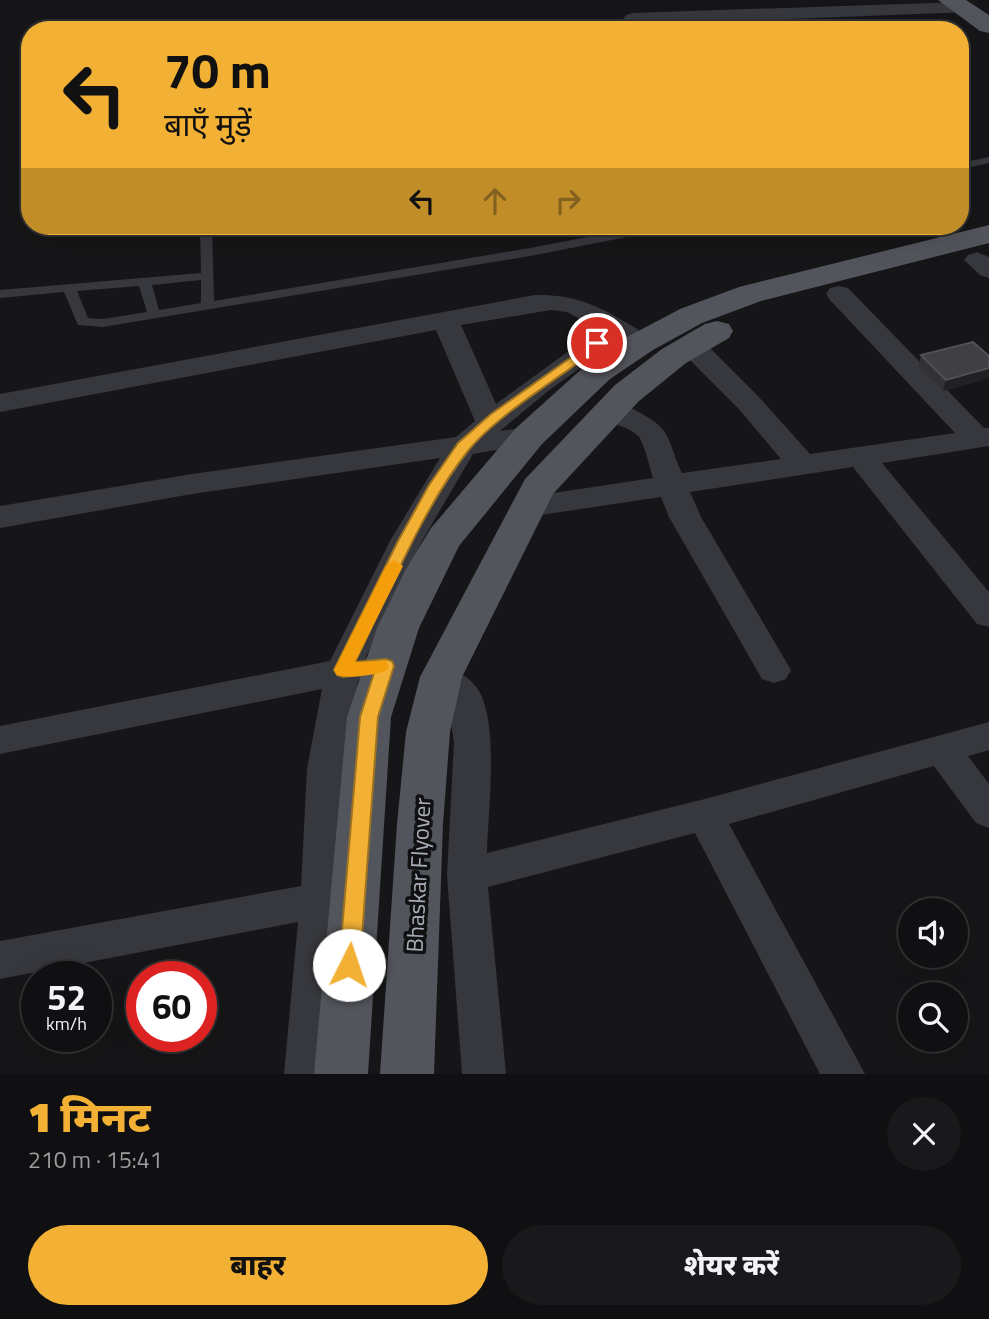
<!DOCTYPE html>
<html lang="hi">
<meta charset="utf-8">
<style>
:root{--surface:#101012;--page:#19191b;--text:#f1f3f6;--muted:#9c9d9f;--line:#303032;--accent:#f2b134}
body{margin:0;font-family:"Titillium Web","Noto Sans Devanagari",sans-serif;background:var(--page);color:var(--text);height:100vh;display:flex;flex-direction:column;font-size:26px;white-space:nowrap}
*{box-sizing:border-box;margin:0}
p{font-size:23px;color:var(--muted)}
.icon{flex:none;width:38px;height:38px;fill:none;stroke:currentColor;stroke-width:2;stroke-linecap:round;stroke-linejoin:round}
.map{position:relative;height:1074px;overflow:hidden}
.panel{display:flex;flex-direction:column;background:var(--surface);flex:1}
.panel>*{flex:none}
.top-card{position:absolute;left:21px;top:21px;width:948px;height:214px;border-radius:28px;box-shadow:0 7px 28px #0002,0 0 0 2px var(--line);background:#f2b134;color:#111;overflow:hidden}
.controls{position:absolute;left:898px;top:898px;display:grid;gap:14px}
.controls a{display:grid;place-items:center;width:70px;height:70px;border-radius:50%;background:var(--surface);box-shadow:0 7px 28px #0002,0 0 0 2px var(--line);font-size:35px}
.speed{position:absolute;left:21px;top:961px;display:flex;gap:14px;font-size:35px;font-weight:700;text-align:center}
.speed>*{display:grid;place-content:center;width:91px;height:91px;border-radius:50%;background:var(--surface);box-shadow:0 7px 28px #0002,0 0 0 2px var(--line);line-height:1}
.speed small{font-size:18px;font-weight:400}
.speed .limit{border:10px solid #d22;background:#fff;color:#111}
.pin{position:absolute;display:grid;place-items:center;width:60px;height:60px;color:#fff;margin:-30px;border:4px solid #fff;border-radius:50%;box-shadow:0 2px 7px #0007}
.me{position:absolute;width:77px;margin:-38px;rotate:4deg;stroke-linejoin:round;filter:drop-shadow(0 0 5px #0008)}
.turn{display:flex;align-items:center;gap:24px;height:147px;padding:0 28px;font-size:32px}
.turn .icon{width:91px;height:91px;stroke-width:2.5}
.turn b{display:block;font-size:49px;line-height:60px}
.lanes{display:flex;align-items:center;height:66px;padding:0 28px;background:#0003;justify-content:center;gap:35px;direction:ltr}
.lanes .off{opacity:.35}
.round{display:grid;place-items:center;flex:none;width:74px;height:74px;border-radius:37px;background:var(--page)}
.overview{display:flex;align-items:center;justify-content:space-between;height:119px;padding:0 28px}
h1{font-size:42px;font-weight:800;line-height:52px;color:var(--accent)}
.primary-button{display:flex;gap:14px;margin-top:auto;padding:14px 28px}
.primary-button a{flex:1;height:80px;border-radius:42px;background:var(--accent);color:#111;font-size:28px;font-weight:800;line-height:80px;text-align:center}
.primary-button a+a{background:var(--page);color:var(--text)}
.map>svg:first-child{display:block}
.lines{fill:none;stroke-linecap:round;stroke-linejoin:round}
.service{fill:#37383d;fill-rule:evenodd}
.minor{fill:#37383d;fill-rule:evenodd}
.primary{fill:#53555c;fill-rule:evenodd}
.wall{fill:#323236}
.shaded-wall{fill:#212124}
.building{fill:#3f3f44;stroke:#4f5156;stroke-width:2}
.route{fill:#f2b134;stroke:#9d7322;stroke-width:2}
.slow{fill:#f59e0b}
.labels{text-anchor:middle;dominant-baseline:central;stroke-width:7;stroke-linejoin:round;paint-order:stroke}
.near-street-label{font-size:23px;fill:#a8adb8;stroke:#111113}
</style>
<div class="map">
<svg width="989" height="1074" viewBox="0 0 989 1074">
<rect width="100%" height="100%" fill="#161618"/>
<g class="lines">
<path class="service" d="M989,157V163L961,169V163Z
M200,226H212L214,301L530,248L645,226H669L663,230L530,256L103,327L78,325L64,292L0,298V290L201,273ZM201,280V303L159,310L152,285ZM139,286L147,312L103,319L88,318L77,291Z"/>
<path class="minor" d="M962,2L969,4L972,8L969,12L633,25L626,23L623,19L626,15L633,13Z
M977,252L989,257V278L980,275L964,260L968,255Z
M839,286L848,288L984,428H989V446L882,463L989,592V627L977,624L853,467L690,492L701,517L791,670L786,679L774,683L762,679L669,517L661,497L527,517L516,514L512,507L516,500L527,497L653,478C650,468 644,442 638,436C627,425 606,424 597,410L601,404C614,400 621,404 633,409C674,430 665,435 682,473L781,459L738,408L682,352L678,346L682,340L692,338L702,340L758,396L810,454L955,433L830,300L826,294L830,288Z
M535,295C569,294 597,304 625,322C634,327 642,331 648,339L644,345L634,347L618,341L548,391L500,431L529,427L539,429L544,436L539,443L473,454L422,541L366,657L372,659L377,668L372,677L358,681L343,769L342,876L328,1074H284L298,922L0,979V941L301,886L307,769L322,689L0,754V726L330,661L390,541L440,458L192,494L0,528V506L192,474L456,437L475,421L436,330L0,412V394ZM551,310L567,312L599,329L496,404L461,325Z
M441,664C456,668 476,681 482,697C498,737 488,809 487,853L705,799L989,722V750L968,756L989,784V828L976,823L934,766L729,824L865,1074H820L695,833L488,887L506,1074H462L447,875L454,742L448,704L429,686L424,677L429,668Z"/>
<path class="primary" d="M938,0H966L989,15V33L980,31Z
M989,225V243L761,301L702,323L653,350L610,379L542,444L459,546L419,628L391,717L368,1074H314L347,717L377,628L406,569L431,528L516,428L586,365L629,336L680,309L739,287Z
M717,321L729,324L733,331L729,338L686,363L639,401L553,494L462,677L450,732L443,824L434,1074H380L397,824L406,732L420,677L525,479L615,385L662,349L705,324Z"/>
</g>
<path class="wall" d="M921,355L989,356V378L943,391L918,367Z"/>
<path class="shaded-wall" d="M989,368V378L943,391L946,380Z"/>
<path class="building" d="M973,342L989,356V368L946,380L921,355Z"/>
<path class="route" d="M597,339L604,343L602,346C563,375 497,415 468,451C423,507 387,597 355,662L386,659L392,661L394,666L378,717L360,965L357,972L349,975L342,972L339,965L360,717L374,673L343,677L337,675L334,670L398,541L429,485L458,443L491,414Z"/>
<path class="slow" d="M394,560L403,566L355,662L386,661L389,666L386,671C373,675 350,679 337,675L334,670L386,566Z"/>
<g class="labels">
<g class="near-street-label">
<text transform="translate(418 875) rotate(-87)">Bhaskar Flyover</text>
</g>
</g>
</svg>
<div class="controls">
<a><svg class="icon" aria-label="sound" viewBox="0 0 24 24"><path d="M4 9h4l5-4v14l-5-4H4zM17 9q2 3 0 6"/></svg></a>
<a><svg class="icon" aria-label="search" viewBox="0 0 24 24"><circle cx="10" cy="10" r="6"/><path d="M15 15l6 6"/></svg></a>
</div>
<div class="speed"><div>52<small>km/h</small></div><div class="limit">60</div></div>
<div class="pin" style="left:597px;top:343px;background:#d93025"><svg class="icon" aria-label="arrive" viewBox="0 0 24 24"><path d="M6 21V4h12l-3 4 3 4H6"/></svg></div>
<svg class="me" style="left:349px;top:965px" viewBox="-20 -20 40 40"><circle r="19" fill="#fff"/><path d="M0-13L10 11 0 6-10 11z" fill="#f2b134"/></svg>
<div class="top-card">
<div class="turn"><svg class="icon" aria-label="left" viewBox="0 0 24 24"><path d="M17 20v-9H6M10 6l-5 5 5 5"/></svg><div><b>70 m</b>बाएँ मुड़ें</div></div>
<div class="lanes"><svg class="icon" aria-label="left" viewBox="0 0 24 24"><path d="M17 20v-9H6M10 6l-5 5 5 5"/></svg><svg class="icon off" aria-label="ahead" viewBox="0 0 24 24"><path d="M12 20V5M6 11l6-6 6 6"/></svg><svg class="icon off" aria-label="right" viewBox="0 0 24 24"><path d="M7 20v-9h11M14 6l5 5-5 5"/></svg></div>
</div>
</div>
<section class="panel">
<div class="overview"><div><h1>1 मिनट</h1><p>210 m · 15:41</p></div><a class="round"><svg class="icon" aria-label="close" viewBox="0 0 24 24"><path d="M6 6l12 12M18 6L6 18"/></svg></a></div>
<div class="primary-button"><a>बाहर</a><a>शेयर करें</a></div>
</section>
